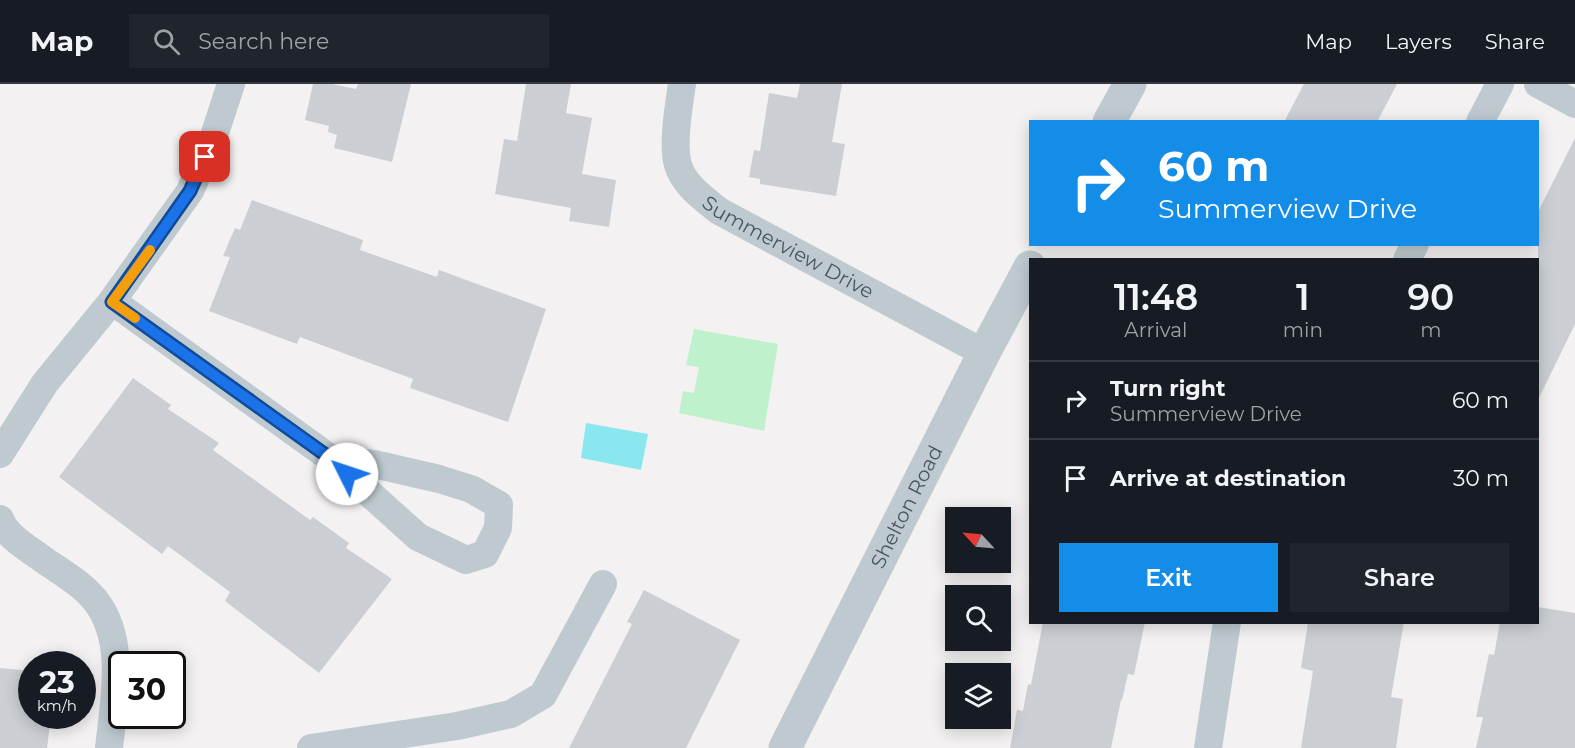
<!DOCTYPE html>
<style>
:root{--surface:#171b24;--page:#20242c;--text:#f1f3f6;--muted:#9ea1a6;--line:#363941;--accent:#148de9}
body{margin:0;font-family:Montserrat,sans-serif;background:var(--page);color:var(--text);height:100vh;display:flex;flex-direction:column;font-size:22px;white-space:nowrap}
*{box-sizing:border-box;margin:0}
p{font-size:20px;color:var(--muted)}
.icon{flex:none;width:33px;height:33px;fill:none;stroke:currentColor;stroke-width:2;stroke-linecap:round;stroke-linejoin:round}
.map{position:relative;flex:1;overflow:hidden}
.side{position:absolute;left:1029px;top:174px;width:510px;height:366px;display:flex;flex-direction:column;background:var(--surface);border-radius:0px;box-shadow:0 3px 15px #0003}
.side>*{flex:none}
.guide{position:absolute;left:1029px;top:36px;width:510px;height:126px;border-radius:0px;box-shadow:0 3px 15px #0003;background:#148de9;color:#fff;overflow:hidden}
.needle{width:39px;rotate:296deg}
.controls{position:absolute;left:945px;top:423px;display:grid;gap:12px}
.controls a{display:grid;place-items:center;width:66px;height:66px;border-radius:0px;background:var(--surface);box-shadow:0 3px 15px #0003;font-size:30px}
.speed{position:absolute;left:18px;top:567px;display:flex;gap:12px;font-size:30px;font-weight:700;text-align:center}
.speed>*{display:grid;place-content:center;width:78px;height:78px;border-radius:50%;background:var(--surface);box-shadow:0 3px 15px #0003;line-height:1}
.speed small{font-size:15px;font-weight:400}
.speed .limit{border:3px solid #111;border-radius:9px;background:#fff;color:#111}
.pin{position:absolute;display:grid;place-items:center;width:51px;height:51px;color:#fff;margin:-26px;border-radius:12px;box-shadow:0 3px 9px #0006}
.me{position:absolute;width:66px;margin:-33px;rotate:311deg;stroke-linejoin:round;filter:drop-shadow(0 0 4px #0008)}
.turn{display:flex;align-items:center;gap:21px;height:126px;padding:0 30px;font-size:27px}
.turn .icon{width:78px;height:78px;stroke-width:2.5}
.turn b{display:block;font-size:42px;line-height:51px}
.eta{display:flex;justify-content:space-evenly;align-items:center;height:102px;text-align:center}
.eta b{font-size:36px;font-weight:600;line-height:42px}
.cta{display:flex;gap:12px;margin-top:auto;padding:12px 30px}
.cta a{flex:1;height:69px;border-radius:0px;background:var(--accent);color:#fff;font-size:24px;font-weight:600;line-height:69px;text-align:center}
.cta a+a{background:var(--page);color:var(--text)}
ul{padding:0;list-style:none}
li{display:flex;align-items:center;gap:18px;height:78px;padding:0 30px;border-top:2px solid var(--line)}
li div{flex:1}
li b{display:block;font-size:22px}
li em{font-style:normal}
header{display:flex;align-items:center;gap:36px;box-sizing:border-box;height:84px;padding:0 30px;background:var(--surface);border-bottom:2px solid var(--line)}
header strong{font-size:28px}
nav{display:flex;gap:33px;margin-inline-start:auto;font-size:21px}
.search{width:420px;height:54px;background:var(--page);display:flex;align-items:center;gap:15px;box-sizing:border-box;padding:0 21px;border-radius:0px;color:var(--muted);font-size:22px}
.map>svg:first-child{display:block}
.green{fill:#bff1cc}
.water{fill:#8be7ef}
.building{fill:#cbcfd3}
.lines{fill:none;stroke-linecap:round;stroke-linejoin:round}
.minor{stroke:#becad0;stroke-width:28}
.tertiary{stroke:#becad0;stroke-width:33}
.route-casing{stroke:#114b97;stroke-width:15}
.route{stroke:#1a73e8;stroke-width:10}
.slow{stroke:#f59e0b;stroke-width:10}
.labels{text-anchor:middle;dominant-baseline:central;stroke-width:4.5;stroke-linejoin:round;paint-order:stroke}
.street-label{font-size:20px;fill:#48575f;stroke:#fff}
</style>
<header>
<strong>Map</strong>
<div class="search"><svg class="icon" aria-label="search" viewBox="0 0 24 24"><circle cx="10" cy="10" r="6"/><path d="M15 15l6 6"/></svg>Search here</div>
<nav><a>Map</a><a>Layers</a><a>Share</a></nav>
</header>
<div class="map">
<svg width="1575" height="664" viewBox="0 0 1575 664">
<rect width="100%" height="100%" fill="#f3f1f1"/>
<path class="green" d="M694,245L778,260L764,347L679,329L683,307L694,309L699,283L686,281Z"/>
<path class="water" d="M586,339L648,350L641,386L581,374Z"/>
<path class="building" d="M313,0H332L356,5L358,0H411L392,78L334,64L337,51L328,48L329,42L305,36Z
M526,0H571L566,29L592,34L582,90L616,96L609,143L569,137L571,124L495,110L504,55L517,57Z
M800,0H842L832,58L845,60L836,112L760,100V95L749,93L754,66L760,67L769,9L797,14Z
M1304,0H1397L1377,38H1284Z
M1575,54V240L1538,316V128Z
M252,116L363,156L360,166L437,193L439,186L546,225L508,338L410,304L413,295L300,253L297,260L209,227L230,173L223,172L235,144L240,146Z
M133,294L171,321L168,325L219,359L213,366L310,436L313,433L349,459L346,464L392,495L319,589L225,517L230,508L168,462L162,470L59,393Z
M644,506L740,556L686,664H569L632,540L627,538Z
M1538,523L1575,529V664H1476L1483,633H1476L1489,570L1494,571L1500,538H1538Z
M1043,538H1145L1134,591L1128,590L1122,616H1121L1111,664H1010L1017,626L1023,627L1028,600L1031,601Z
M1308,538H1404L1391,613L1403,615L1396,664H1301L1313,587L1301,584Z
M0,584L32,587V632H51L47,664H0Z"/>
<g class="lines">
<g class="minor">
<path id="s1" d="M682,0C679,21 672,60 678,81C684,101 704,115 719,127L984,269"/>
<path d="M1538,0L1575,20"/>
<path d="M1480,38L1500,0"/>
<path d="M1407,176L1415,160"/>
<path d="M112,217L330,374"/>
<path d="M0,370L45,299L112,217L190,107L213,55L231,0"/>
<path d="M330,374L374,380L439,395L471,405L499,421L498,444L485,470L466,476L418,453Z"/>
<path d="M0,435C7,453 29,465 44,476C61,488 81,499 95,516C127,556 114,616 109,664"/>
<path d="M311,664L457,642L511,630L543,611L603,500"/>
<path d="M1208,664L1227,538"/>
</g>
<g class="tertiary">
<path d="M1109,38L1130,0"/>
<path id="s2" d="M785,664L984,269L1030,183"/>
</g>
</g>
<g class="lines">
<defs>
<path id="route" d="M205,73L190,107L112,218L330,374L347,390"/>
</defs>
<use href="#route" class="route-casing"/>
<use href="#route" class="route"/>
<path class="slow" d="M135,234L112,218L150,166"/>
</g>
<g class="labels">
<g class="street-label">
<text stroke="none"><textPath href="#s1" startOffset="222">Summerview Drive</textPath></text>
<text stroke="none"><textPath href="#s2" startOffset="270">Shelton Road</textPath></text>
</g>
</g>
</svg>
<div class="controls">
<a><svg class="needle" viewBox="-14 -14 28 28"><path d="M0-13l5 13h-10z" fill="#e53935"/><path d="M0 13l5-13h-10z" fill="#9ea1a6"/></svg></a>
<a><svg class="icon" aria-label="search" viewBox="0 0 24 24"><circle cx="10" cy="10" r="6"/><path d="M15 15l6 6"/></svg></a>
<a><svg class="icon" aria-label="layers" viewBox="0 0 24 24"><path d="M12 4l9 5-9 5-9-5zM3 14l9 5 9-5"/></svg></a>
</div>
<div class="speed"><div>23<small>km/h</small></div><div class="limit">30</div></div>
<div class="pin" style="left:205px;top:73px;background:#d93025"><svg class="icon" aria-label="arrive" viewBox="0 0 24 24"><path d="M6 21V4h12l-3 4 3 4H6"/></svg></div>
<svg class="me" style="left:347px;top:390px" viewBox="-20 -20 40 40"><circle r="19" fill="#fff"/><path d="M0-13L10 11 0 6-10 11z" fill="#1a73e8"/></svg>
<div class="guide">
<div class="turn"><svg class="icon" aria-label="right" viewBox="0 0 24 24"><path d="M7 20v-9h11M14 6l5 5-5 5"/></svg><div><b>60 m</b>Summerview Drive</div></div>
</div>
<section class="side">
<div class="eta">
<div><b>11:48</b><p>Arrival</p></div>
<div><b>1</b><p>min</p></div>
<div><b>90</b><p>m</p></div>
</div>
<ul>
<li><svg class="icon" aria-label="right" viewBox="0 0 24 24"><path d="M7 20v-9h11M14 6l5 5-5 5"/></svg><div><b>Turn right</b><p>Summerview Drive</p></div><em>60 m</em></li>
<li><svg class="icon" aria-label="arrive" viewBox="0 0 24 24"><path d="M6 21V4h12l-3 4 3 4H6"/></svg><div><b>Arrive at destination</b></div><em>30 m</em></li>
</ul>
<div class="cta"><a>Exit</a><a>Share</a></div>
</section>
</div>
